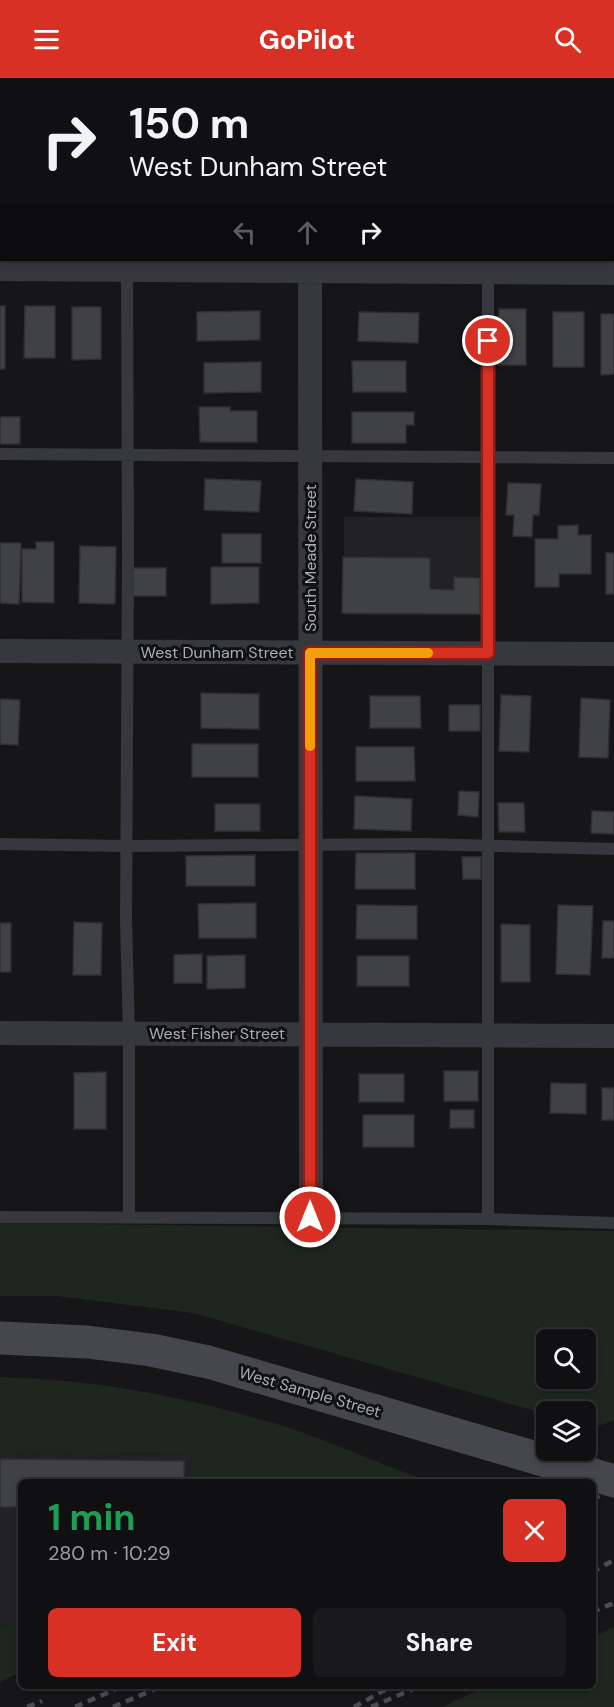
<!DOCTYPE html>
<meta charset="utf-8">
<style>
:root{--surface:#101012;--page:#19191b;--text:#f1f3f6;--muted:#9c9d9f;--line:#303032;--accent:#d93025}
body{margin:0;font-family:"DM Sans",sans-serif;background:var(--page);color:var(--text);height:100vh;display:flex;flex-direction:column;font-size:22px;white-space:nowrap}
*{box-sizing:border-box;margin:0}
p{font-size:20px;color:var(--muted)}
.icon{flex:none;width:33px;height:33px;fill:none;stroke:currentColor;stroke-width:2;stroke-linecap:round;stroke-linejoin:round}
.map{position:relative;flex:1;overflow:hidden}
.panel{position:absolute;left:18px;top:1401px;width:578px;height:210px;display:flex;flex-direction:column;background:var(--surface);border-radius:9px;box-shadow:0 3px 9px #0003,0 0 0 2px var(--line)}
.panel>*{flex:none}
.banner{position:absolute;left:0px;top:0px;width:615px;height:183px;box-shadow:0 3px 9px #0003,0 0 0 2px var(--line);background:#101012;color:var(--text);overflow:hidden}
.fabs{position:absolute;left:536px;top:1251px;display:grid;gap:12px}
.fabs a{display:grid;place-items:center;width:60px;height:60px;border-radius:9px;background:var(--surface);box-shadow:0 3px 9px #0003,0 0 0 2px var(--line);font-size:30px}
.pin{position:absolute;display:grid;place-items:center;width:51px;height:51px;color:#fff;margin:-26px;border:3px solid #fff;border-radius:50%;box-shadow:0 2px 6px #0007}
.me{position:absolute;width:66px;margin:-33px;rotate:0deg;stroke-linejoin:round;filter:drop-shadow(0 0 4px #0008)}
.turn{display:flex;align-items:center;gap:21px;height:126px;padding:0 30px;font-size:27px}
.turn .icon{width:78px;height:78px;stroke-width:2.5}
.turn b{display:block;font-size:42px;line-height:51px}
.lanes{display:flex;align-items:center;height:57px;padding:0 30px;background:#0003;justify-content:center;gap:30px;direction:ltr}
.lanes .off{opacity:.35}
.round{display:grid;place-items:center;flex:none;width:63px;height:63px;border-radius:9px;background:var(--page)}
.overview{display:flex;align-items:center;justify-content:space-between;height:102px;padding:0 30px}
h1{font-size:36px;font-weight:700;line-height:45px;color:#1e9e55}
.button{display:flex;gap:12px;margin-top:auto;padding:12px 30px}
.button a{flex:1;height:69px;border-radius:9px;background:var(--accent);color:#fff;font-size:24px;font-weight:700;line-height:69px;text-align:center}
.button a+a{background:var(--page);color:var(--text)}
header{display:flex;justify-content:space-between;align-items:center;height:78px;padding:0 30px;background:var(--accent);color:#fff;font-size:27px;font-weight:700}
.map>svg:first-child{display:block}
.built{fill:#222225}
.green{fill:#1e261f;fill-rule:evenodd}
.building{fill:#404145;stroke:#303034;stroke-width:1.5}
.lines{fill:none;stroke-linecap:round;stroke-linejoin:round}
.lane{stroke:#37383d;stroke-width:12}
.street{stroke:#37383d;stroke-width:24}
.secondary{stroke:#45474d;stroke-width:33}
.rail{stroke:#4a4c52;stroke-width:4.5;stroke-dasharray:8 6;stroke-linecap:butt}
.secondary-bridge{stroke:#45474d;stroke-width:33}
.route-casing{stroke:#8d1f18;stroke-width:15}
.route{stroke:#d93025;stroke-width:10}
.slow{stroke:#f59e0b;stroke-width:10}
.labels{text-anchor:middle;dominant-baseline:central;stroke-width:6;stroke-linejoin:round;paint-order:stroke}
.street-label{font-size:16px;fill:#a8adb8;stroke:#111113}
</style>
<header><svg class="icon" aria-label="menu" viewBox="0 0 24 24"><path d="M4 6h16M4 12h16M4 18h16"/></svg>GoPilot<svg class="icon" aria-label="search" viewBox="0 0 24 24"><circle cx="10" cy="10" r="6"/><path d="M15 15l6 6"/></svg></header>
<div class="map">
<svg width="614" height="1629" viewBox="0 0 614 1629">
<rect width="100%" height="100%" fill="#161618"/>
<path class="built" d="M344,439H485V537H344Z
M0,1374L192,1376V1404H21V1542L0,1551Z"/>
<path class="green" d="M0,1145L614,1153V1342L594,1350L585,1348V1334H546V1336L193,1235L57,1218H0ZM546,1262H585V1300H546Z
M0,1299C88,1302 163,1314 248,1338C265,1343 284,1347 301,1354C345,1369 388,1390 433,1404H192V1376L0,1374Z
M21,1542V1594L0,1604V1551Z
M614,1549V1629H442L487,1608H592L593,1559Z"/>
<path class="building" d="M0,228H5V291H0Z
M25,228H55V280H24Z
M72,229H101V281L72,282Z
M499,231H526V287H498Z
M260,233V262L197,263V234Z
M359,234L419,235L418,265L358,263Z
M553,234H584V289H553Z
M601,236H614V296L601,297Z
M352,283H406V314H353Z
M261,284V314L204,315V285Z
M199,329H230V333H257V364H200Z
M352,334H414V347H406V365H352Z
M0,339H20V366H0Z
M205,401L261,403L259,434L204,432Z
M356,401L413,404L412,436L354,433Z
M508,405L541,406L539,437H533L532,459L513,458L514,437H506Z
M578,447V457H591V496H559V509H535V461H558V448Z
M222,456H261V485H222Z
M36,464H54V525L22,524V471H36Z
M0,465H21L19,526L0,525Z
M80,468L116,469L115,526L79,525Z
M606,475H614V516H606Z
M343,479L430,480V511L454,512V499L480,500V536L342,535Z
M211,489H259V525L211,526Z
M133,490H166V518H133Z
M201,615L259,616V651L201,650Z
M501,617L531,618L529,674L499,673Z
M370,618H420L421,650H370Z
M581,620L610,622L608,680L579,679Z
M0,621L20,622L18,667L0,666Z
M449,627H480V653H449Z
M192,666H258V699H192Z
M356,669H414L415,703H356Z
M459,713L479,714L478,739L458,737Z
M355,718L412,721L411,753L354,751Z
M498,725H524L525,754H499Z
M215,726H260V753H215Z
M592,733L614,734V756L591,755Z
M356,775H415V811H355Z
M255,777V808H186V778Z
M462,779H481V801H463Z
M256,825V860H199L198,826Z
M357,827L417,828V861H356Z
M558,827L593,828L590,897L556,896Z
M603,843H614V880H602Z
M74,844L102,845L101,897H73Z
M0,845H11V894H0Z
M501,846L530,847V904H501Z
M202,876V905H174V877Z
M245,877V910L207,911V878Z
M357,878H409V908H357Z
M444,993H478V1023H444Z
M106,994V1051H74V995Z
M359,996H404V1024H359Z
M551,1005L586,1006V1036L550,1035Z
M602,1010H614V1042H602Z
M450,1032H474V1050H450Z
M363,1037H414V1069H363Z
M0,1381L184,1383V1404H21V1429H0Z"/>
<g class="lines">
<path class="lane" d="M488,0V2
M0,1L48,2
M127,2V0
M127,188L128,481L126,842L129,955V1138
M0,376L614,380
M0,766L126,768L421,766L614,771
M0,1139L488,1141L614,1145
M488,1141V182"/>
<path class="street" d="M310,0V2
M310,182L311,1139
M0,191L614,195
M0,573L614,576
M0,955L614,958"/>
<path class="secondary" d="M0,1260L87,1264L151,1272L208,1284L376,1333"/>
<path class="rail" d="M592,1405L614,1395
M592,1421L614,1412
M592,1494L614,1482
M592,1534L614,1525
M27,1629L42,1623
M75,1629L123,1608
M113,1629L162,1608
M354,1629L392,1608
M371,1629L420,1608"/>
<path class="secondary-bridge" d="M376,1333L614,1403"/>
</g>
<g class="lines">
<defs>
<path id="route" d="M310,1139V575H488V263"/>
</defs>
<use href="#route" class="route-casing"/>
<use href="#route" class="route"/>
<path class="slow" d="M310,668V575H428"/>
</g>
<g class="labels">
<g class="street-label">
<text transform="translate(310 480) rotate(-90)">South Meade Street</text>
<text x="217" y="574">West Dunham Street</text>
<text x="217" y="955">West Fisher Street</text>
<text transform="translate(310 1314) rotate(16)">West Sample Street</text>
</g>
</g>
</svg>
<div class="fabs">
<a><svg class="icon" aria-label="search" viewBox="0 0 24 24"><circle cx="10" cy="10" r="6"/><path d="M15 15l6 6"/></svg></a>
<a><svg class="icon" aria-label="layers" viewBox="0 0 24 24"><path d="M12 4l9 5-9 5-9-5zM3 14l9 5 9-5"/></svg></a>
</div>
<div class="pin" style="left:488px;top:263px;background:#d93025"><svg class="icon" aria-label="arrive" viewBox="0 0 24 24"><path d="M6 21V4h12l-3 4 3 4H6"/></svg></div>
<svg class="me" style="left:310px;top:1139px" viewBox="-20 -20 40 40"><circle r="17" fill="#d93025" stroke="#fff" stroke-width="3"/><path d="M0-11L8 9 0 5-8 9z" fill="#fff"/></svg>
<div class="banner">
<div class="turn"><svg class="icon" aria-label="right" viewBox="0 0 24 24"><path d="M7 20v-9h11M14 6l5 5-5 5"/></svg><div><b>150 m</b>West Dunham Street</div></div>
<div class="lanes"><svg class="icon off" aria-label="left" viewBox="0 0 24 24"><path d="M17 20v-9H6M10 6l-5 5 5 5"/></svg><svg class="icon off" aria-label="ahead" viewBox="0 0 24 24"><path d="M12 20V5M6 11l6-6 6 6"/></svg><svg class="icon" aria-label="right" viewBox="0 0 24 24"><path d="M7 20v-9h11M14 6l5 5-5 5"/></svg></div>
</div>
<section class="panel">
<div class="overview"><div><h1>1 min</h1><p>280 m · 10:29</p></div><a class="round" style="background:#d93025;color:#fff"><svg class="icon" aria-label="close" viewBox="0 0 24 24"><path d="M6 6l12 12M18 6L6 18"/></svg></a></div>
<div class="button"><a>Exit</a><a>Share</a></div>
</section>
</div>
